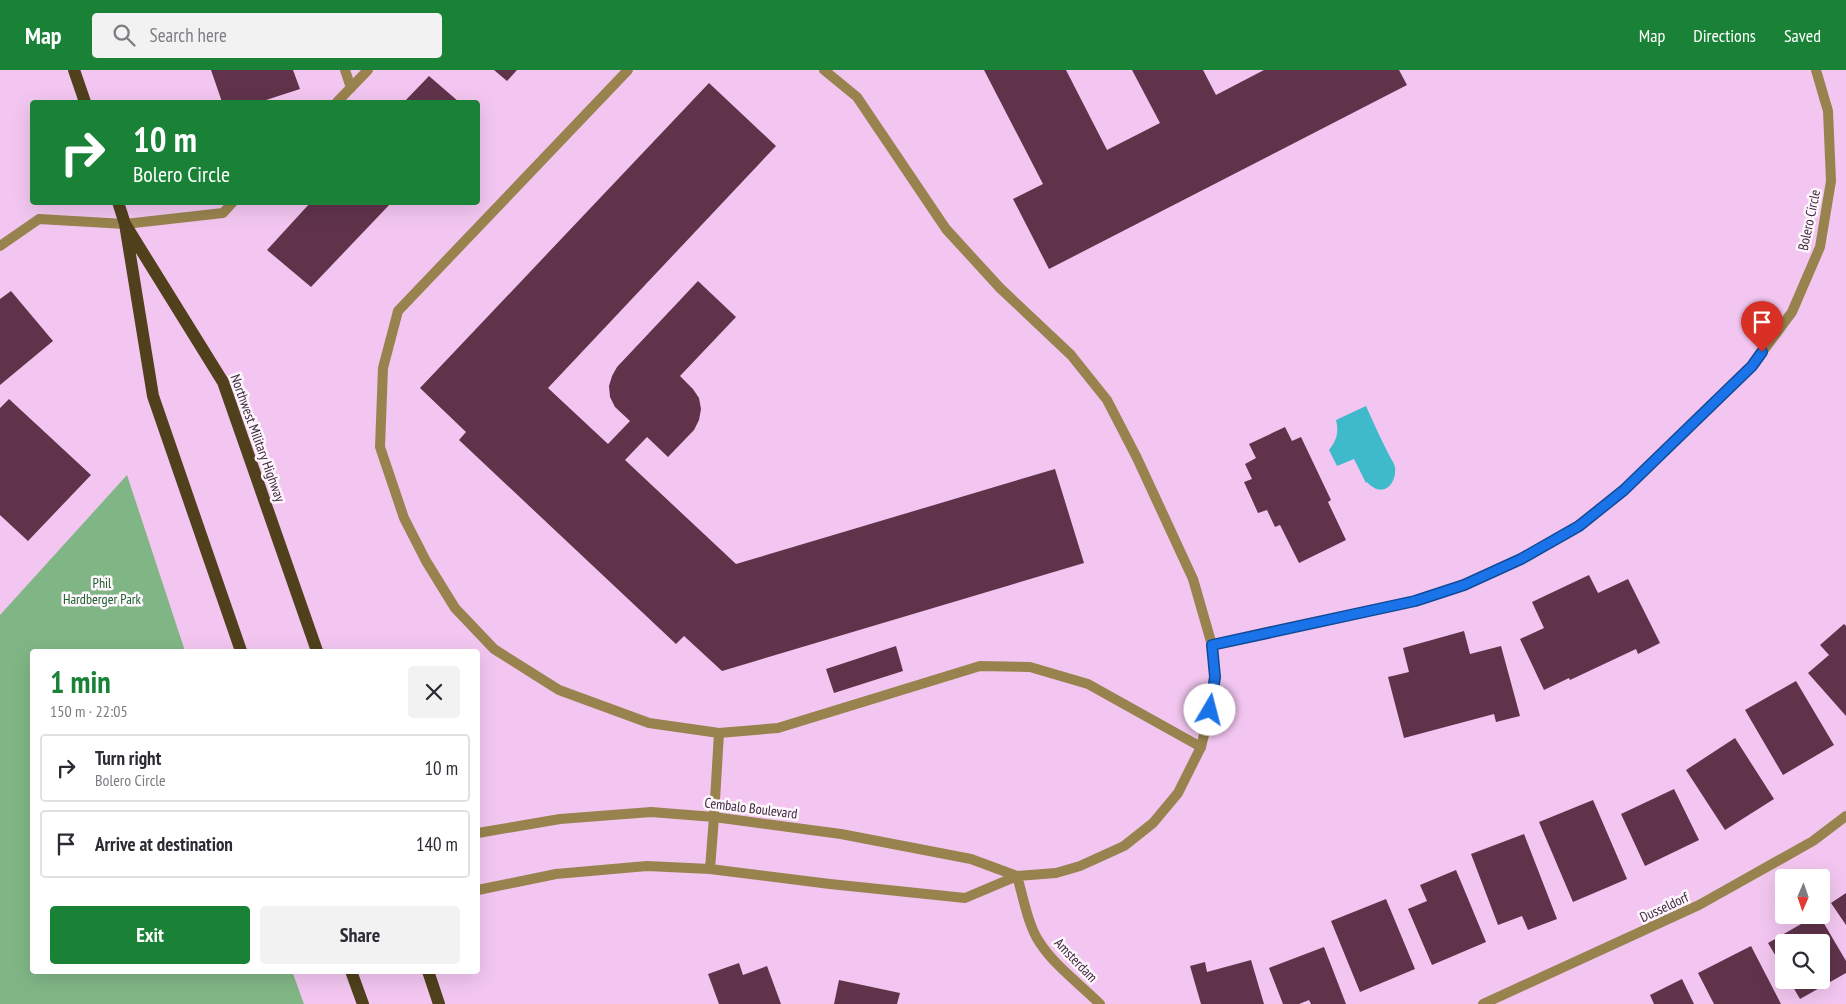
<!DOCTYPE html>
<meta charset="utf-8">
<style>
:root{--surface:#fff;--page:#f2f2f3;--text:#2b2b33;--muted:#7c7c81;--line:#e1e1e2;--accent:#1a8237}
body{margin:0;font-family:"PT Sans Narrow",sans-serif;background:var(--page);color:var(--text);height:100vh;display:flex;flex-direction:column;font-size:19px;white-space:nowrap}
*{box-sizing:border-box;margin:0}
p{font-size:16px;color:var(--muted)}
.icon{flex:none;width:28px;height:28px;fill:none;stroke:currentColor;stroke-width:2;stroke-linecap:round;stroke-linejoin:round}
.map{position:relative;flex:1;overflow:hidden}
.drawer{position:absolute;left:30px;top:579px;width:450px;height:325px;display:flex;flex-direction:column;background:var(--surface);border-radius:5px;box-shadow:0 5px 20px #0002}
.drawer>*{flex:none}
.hud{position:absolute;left:30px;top:30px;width:450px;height:105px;border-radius:5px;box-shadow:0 5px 20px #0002;background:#1a8237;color:#fff;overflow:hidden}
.needle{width:32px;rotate:182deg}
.tools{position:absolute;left:1775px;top:799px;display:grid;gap:10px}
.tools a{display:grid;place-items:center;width:55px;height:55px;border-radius:5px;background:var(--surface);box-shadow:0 5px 20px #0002;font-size:25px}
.pin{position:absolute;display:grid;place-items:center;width:42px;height:42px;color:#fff;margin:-51px -21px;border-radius:50% 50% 50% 0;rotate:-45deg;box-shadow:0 0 5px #0007}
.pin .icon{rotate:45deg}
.me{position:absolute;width:55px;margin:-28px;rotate:8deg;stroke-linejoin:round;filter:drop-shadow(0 0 4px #0008)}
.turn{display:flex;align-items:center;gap:18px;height:105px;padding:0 20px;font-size:22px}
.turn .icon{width:65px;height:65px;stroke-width:2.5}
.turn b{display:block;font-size:35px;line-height:42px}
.round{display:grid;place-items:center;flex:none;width:52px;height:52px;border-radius:5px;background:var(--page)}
.head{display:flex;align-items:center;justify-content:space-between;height:85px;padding:0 20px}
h1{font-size:30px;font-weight:700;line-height:38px;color:var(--accent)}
.cta{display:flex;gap:10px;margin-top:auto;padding:10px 20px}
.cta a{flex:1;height:58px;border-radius:5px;background:var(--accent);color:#fff;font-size:20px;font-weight:700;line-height:58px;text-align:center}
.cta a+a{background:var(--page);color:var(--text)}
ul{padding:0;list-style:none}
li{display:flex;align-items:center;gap:15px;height:68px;margin:0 10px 8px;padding:0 10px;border:2px solid var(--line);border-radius:5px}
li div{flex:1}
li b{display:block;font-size:19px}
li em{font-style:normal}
header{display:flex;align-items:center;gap:30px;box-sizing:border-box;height:70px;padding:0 25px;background:var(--accent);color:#fff}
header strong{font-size:24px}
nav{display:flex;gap:28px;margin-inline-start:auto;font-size:18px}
.search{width:350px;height:45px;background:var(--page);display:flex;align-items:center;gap:12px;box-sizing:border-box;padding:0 18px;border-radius:5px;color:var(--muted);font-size:19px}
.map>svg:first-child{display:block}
.green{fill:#80b686}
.water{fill:#3ebaca}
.building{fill:#60334b}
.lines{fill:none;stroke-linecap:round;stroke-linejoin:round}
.service{stroke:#98834e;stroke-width:10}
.minor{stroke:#98834e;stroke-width:10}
.primary{stroke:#50411c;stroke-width:12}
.route-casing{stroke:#114b97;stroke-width:12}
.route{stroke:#1a73e8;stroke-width:9}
.labels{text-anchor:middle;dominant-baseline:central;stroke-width:5;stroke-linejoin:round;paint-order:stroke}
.street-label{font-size:14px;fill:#3a293a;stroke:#fef5fd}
.park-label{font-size:14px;fill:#1c642d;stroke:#fef5fd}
</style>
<header>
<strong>Map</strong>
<div class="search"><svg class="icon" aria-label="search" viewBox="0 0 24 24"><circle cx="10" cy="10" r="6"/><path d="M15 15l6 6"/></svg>Search here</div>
<nav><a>Map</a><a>Directions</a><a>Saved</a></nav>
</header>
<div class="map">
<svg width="1846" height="934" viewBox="0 0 1846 934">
<rect width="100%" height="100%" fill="#f2c6f0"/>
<path class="green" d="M127,405L185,581H32V901H292L304,934H0V545Z"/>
<path class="water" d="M1366,336C1373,352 1380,367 1388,383C1390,387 1394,393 1395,397C1397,415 1382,429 1367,412L1366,413L1354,389L1337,396L1329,380C1337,370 1339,362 1336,350Z"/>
<path class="building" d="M211,0H293L300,19L260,32H222Z
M494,0H517L507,11Z
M984,0H1066L1107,80L1160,53L1132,0H1203L1216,25L1264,0H1399L1407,15L1049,199L1013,129L1043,114Z
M429,6L459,32H404Z
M709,13L776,76L548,318L608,374L630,351L615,337L610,327L609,316L612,306L617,297L698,211L736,247L680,306L693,319L699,328L701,339L699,350L694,360L668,387L647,367L625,390L736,494L1055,399L1084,493L722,601L684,566L676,574L459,370L466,362L420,318Z
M311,132H392L311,217L267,180Z
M11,221L53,271L0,315V229Z
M9,329L91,405L28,471L0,445V338Z
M1285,357L1292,371L1301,367L1331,430L1328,432L1346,470L1299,493L1280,455L1275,457L1267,440L1258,443L1244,412L1252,409L1245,394L1256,388L1249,374Z
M1589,505L1598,523L1628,509L1660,573L1638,584L1636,579L1570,610L1569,608L1544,620L1520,569L1544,558L1532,532Z
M1844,554L1846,556V646L1808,603L1829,585L1820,575Z
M1464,561L1470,584L1501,576L1520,646L1496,652L1494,644L1404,668L1388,607L1409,602L1403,578Z
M896,576L903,601L834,623L826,599Z
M1796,611L1834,675L1783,705L1745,640Z
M1735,668L1774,729L1725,760L1686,700Z
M1674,719L1699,770L1645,796L1621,744Z
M1593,730L1627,809L1573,832L1539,752Z
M1524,764L1557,849L1528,860L1522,846L1498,855L1471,784Z
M1456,800L1486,872L1432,895L1408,839L1427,831L1420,815Z
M1846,823V855L1831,833Z
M1386,829L1415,899L1360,922L1331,851Z
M1817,845H1819L1846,891V903L1800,929L1789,910H1821V872H1784V900L1768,873Z
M1751,876L1781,934H1714L1698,903Z
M1324,877L1346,934H1311L1309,930L1299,934H1283L1269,898Z
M1251,890L1264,934H1201L1190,896L1205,892L1207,902Z
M739,893L743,905L767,896L781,934H719L708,904Z
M1682,909L1694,934H1654L1650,925Z
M839,910L900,923L897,934H834Z"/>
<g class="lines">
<path class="service" d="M345,0L351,18
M628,0L398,241L383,298L380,377L404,448L426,491L455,538L494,579L559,620L649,653L719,663L778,658L980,596L1030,597L1088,614L1201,677
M824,0L857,27L946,159L1000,218L1071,285L1107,330L1137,388L1193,509L1212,575
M337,32L368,0
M0,176L39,149L125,154L223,143L233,132
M714,747L719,663"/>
<path class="minor" d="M478,763L560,749L651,742L714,747L841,764L971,789L1017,806
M710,799L714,747
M1017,806C1023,826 1028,856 1040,873C1054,895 1081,915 1100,934
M478,820L556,804L647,796L710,799L830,814L965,828L1017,806L1056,803L1080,796L1124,776L1153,753L1178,723L1201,677L1210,640L1215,607L1212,575L1415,531L1463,515L1521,489L1579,456L1624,420L1752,296L1792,242L1820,177L1831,111L1828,41L1816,0
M1483,934L1699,835L1813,771L1846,746"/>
<path class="primary" d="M74,0L85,32
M118,132L125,154L153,326L241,581
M125,154L223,312L317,581
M351,901L363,934
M428,901L439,934"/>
</g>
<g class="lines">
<defs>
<path id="route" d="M1210,640L1215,607L1212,575L1415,531L1464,515L1521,489L1579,456L1624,420L1752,296L1762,282"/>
</defs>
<use href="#route" class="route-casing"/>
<use href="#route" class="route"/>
</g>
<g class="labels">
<g class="street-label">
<text transform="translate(1809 150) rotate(-78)">Bolero Circle</text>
<text transform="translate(258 368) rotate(70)">Northwest Military Highway</text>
<text transform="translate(751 738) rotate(7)">Cembalo Boulevard</text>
<text transform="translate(1664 837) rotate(-25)">Dusseldorf</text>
<text transform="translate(1076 890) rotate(46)">Amsterdam</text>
</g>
<g class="park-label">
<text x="102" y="513">Phil<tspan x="102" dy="16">Hardberger Park</tspan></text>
</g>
</g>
</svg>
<div class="tools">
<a><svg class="needle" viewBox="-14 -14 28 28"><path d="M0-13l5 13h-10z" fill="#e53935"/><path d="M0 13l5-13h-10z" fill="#7c7c81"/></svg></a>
<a><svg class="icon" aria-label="search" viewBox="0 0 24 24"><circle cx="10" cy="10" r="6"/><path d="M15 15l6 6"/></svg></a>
</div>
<div class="pin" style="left:1762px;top:282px;background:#d93025"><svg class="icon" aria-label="arrive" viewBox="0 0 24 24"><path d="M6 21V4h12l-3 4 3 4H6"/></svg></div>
<svg class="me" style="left:1210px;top:640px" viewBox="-20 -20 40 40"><circle r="19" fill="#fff"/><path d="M0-13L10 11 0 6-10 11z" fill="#1a73e8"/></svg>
<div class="hud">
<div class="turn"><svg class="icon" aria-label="right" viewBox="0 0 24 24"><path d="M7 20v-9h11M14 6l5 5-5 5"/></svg><div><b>10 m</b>Bolero Circle</div></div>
</div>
<section class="drawer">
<div class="head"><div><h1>1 min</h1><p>150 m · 22:05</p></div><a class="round"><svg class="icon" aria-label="close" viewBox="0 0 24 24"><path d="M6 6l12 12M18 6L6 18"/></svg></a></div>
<ul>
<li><svg class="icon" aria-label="right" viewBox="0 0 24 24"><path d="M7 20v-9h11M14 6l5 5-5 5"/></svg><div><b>Turn right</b><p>Bolero Circle</p></div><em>10 m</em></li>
<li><svg class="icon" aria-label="arrive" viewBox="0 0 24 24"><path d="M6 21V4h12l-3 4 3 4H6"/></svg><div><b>Arrive at destination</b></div><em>140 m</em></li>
</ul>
<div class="cta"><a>Exit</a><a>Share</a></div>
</section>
</div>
